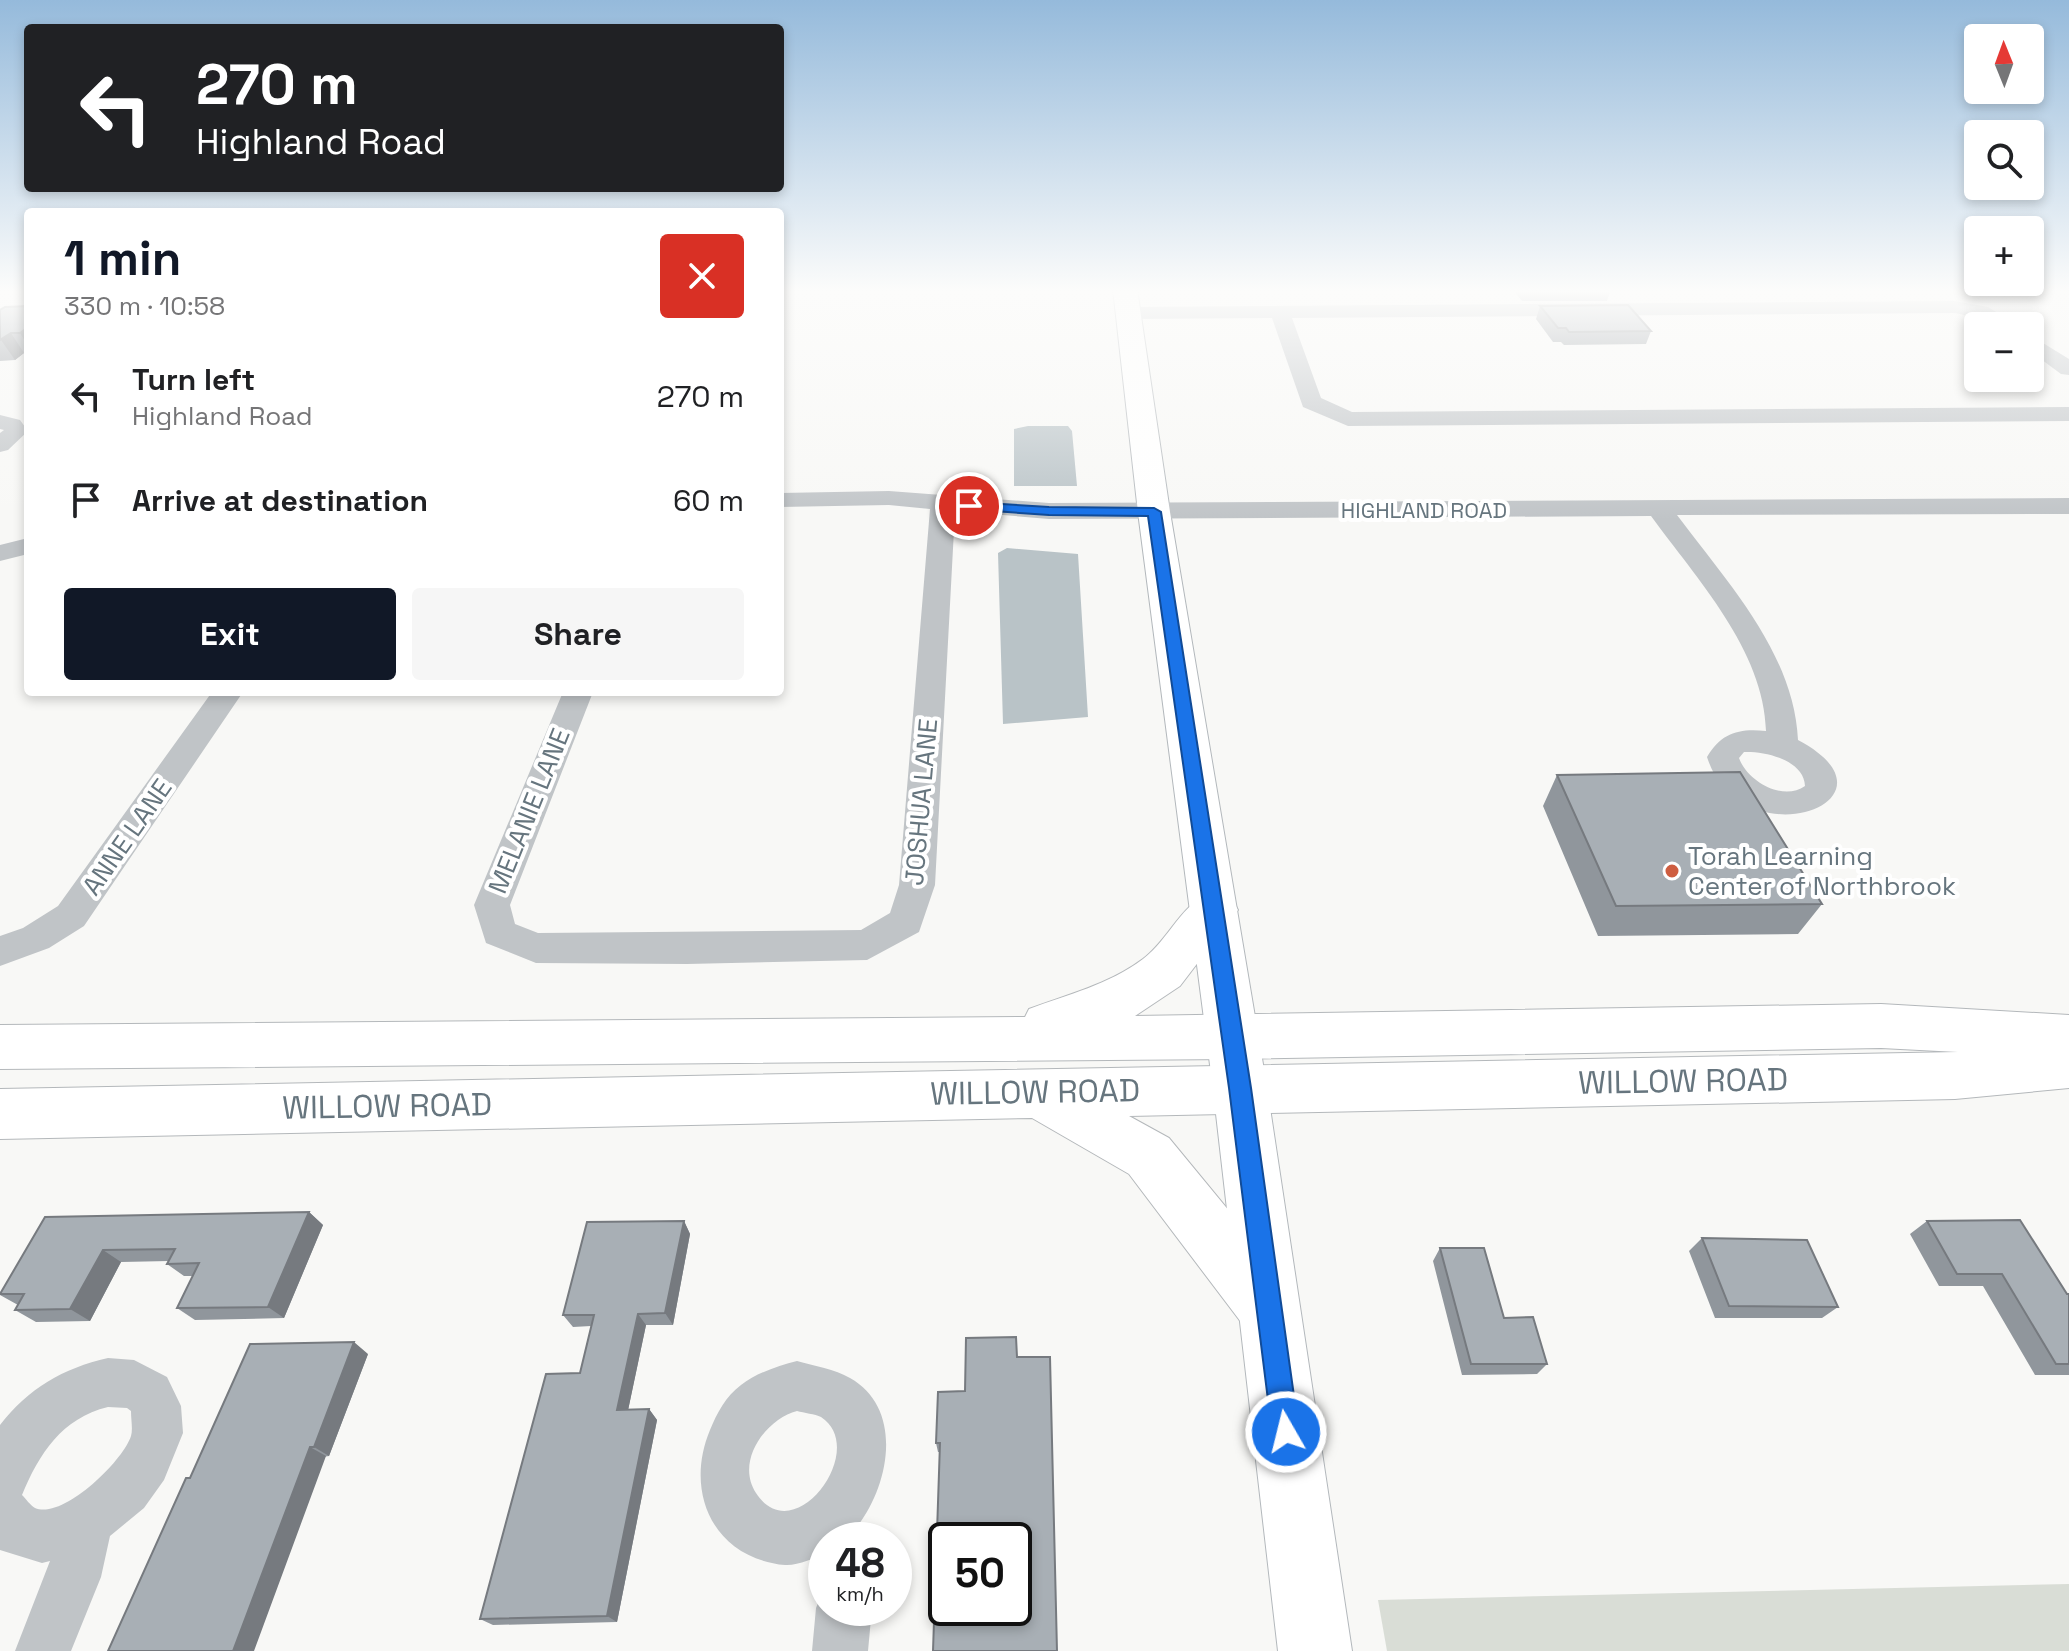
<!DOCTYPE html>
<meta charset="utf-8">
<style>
:root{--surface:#fff;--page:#f6f6f6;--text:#202124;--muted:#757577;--accent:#111827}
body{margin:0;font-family:"Space Grotesk",sans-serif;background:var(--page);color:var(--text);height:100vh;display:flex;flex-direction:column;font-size:30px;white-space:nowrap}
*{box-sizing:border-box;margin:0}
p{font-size:26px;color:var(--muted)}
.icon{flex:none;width:44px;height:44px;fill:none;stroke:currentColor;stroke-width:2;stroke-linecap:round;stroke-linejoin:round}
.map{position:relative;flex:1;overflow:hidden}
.sheet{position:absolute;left:24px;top:208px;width:760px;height:488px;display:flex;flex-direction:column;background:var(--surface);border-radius:8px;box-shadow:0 4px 12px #0003}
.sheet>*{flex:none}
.top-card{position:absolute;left:24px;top:24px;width:760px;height:168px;border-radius:8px;box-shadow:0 4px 12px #0003;background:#202124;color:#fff;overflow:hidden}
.needle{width:52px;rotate:359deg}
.fabs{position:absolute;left:1964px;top:24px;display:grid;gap:16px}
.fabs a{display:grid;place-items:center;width:80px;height:80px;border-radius:8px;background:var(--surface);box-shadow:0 4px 12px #0003;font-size:40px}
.speed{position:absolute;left:808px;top:1522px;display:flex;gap:16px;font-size:40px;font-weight:700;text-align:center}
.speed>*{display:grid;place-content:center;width:104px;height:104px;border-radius:50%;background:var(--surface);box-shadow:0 4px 12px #0003;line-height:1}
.speed small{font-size:20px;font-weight:400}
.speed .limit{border:4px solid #111;border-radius:12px;background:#fff;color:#111}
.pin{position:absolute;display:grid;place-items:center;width:68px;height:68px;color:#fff;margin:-34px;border:4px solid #fff;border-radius:50%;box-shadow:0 2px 8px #0007}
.me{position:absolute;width:88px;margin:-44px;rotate:352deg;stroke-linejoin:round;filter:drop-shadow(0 0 6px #0008)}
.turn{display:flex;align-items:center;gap:28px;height:168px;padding:0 40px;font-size:36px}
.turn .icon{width:104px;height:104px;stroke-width:2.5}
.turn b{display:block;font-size:56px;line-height:68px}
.round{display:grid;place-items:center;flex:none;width:84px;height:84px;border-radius:8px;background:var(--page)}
.headline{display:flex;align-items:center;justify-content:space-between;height:136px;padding:0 40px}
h1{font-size:48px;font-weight:800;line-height:60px;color:var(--accent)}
.primary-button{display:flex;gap:16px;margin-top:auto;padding:16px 40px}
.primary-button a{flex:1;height:92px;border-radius:8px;background:var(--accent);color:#fff;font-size:32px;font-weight:800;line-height:92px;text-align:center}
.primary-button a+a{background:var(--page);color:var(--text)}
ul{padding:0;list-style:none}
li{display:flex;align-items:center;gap:24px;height:104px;padding:0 40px}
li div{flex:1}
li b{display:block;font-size:30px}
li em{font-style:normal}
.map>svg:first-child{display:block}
.green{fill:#d9ddd6}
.water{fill:#b9c3c7}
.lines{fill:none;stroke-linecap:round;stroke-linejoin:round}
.secondary-casing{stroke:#b3b8bc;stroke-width:2}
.primary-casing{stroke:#b4b8bb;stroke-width:2}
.street{fill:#c0c4c7;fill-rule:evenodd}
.secondary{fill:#fff;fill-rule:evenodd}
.primary{fill:#fff;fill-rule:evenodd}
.wall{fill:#90969c}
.shaded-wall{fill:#767a7f}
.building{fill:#a8afb5;stroke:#767a7f;stroke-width:2;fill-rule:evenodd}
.route{fill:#1a73e8;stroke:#114b97;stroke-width:2}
.poi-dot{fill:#ce5d40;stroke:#fff;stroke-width:3}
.labels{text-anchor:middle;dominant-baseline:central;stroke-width:8;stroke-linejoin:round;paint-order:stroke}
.far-street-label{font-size:22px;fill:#66757e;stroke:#fff}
.street-label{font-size:26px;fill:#66757e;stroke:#fff}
.poi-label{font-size:26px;fill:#66757e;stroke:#fff;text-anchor:start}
.near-street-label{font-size:32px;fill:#66757e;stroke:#fff}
</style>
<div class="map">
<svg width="2069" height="1651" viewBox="0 0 2069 1651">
<rect width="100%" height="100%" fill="#f8f8f6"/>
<path class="green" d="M2069,1584V1651H1387L1378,1600Z"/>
<path class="water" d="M1028,426H1068L1072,431L1077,486H1014V429Z
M1007,548L1078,554L1088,717L1003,724L998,553Z"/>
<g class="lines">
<defs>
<path id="secondary" d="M1113,289H1137L1170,512L1267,1088L1352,1651H1278L1213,1088L1138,512Z"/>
<path id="primary" d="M1214,892L1231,897L1238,910L1180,986L1135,1016L1881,1004L2069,1015V1088L1955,1099L1129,1116L1169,1138L1291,1286L1300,1308L1291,1330L1269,1339L1247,1330L1129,1174L1032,1118L0,1139V1089L1958,1052L1881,1048L1233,1059L0,1069V1025L1025,1017L1029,1009C1069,994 1108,985 1143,959C1170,939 1181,902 1214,892Z"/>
</defs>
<use href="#secondary" class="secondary-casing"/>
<use href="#primary" class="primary-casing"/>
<path class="street" d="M1954,301L1988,307L2019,326C1991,326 1980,317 1954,313L1292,318L1321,398L1352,412L2069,407V421L1348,426L1303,407L1272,318L1128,319L1118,313L1128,307Z
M2030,335L2069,359V375L2061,374L2030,351Z
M0,415L20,420L28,431L8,450L0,452V433L4,430L0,429Z
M889,491L1049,503L2069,498V514L1677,515C1727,582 1794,653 1798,740C1913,801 1741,863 1707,757C1721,733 1739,728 1766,731C1764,650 1696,578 1651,516L1049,519L955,511L935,885L919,932L867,960L687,964L536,963L486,943L474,905L563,692H593L510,905L515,924L538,933L861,930L890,913L899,885L930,509L889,505L780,507V493ZM1744,752C1765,751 1804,760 1805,786C1783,802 1747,781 1739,758Z
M28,538V554L0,561V545Z
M212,692H243L84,926L49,948L0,966V936L23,928L58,906Z
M108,1358L134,1360L167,1377L181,1406L183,1433L164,1480L144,1508L110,1536L101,1577L71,1651H15L50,1561L42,1563L0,1550V1425C28,1389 63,1368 108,1358ZM108,1407L127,1408L131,1411C131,1420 133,1429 131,1436C123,1461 63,1520 35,1508C30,1505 26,1499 22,1495C39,1454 62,1418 108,1407Z
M797,1361C814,1366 835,1369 850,1378C910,1412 886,1502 845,1540H826V1553C815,1558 797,1566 785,1565C713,1558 684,1492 710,1430C717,1413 726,1396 741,1385C756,1373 778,1366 797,1361ZM797,1411C804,1413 815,1414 821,1417C870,1449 794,1552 756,1493C735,1461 766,1419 797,1411Z
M824,1588L826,1608H872L868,1651H812L816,1608Z"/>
<use href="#secondary" class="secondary"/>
<use href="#primary" class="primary"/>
</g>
<path class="wall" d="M1512,289H1611L1607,301H1522Z
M1750,289H1789V290L1752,291Z
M28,306V353H24L15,360L0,361V310Z
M1540,306L1651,331L1646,344L1564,345L1561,342H1553L1536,319Z
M1557,775L1822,904L1798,934L1598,936L1543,806Z
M309,1212L323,1225L284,1318L195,1320L177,1308L193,1276H184L167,1264L169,1261L121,1262L90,1321L36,1322L15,1310L18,1305L0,1295L45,1217Z
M684,1221L690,1234L673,1325H646L628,1410L649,1409L657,1420L617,1622L493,1625L480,1619L580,1373L591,1326L573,1327L563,1315Z
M1927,1221L2069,1294V1375H2035L1983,1286H1939L1910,1234Z
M1702,1238L1838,1307L1822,1318H1715L1689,1251Z
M1440,1248L1547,1364L1537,1374L1462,1375L1433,1261Z
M1016,1337L940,1452H938L936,1443Z
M368,1354L329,1456L190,1478Z"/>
<path class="shaded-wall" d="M28,327V346L20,333Z
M11,333L24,353L15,360L1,340Z
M309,1212L323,1225L284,1318L268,1307Z
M684,1221L690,1234L673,1325L665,1313Z
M103,1250L121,1262L90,1321L70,1309Z
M638,1314L646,1325L626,1420L617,1410Z
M354,1342L368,1354L329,1456L314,1447Z
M649,1409L657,1420L617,1622L607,1616Z
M310,1447L326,1456L254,1651H233Z"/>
<path class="building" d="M1628,305L1651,331L1569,332L1566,328H1558L1540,306Z
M28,306V327L20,333H11L0,340V310L5,307Z
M1740,772L1822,904L1616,906L1557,775Z
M309,1212L268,1307L177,1308L199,1263L167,1264L175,1249L103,1250L70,1309L15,1310L24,1294H0L45,1217Z
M2020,1220L2067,1294H2069V1364H2056L2002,1274H1957L1927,1221Z
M684,1221L665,1313L638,1314L617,1410L649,1409L607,1616L480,1619L546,1374L580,1373L594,1315H563L587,1222Z
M1702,1238L1807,1240L1838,1307L1729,1306Z
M1440,1248H1484L1504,1318L1533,1317L1547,1364H1471Z
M1016,1337L1017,1357H1050L1057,1651H933L940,1443H936L938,1392L965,1391L966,1338ZM946,1540H1014V1608H946Z
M354,1342L314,1447H310L233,1651H108L186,1478H190L250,1344Z"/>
<linearGradient id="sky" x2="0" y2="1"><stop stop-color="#95badb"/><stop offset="0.56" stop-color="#fcfcfb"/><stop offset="1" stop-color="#fcfcfb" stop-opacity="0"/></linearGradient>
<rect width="2069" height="520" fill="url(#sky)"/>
<path class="route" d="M969,502L1049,507L1154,508L1161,512L1251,1088L1299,1432L1295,1442L1286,1446L1276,1442L1272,1432L1229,1088L1148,516L1049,515L965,509L963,506Z"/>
<circle class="poi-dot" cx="1672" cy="871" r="8"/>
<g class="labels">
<g class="far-street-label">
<text x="1424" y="510">HIGHLAND ROAD</text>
</g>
<g class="street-label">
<text transform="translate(921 802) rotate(-85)">JOSHUA LANE</text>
<text transform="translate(529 811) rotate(-68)">MELANIE LANE</text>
<text transform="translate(127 837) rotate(-55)">ANNE LANE</text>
</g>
<g class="poi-label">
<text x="1688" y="856">Torah Learning<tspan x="1688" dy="30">Center of Northbrook</tspan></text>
</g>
<g class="near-street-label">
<text transform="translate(1683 1081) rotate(-1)">WILLOW ROAD</text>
<text transform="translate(1035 1092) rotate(-1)">WILLOW ROAD</text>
<text transform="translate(387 1106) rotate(-1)">WILLOW ROAD</text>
</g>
</g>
</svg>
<div class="fabs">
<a><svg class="needle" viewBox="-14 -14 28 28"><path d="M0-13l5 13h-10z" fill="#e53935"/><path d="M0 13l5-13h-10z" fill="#757577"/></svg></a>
<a><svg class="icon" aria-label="search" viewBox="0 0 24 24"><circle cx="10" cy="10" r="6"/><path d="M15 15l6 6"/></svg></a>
<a>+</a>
<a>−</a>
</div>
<div class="speed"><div>48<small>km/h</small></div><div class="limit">50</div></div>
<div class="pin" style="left:969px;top:506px;background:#d93025"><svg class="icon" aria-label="arrive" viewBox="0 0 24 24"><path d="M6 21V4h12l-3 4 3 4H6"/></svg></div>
<svg class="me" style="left:1286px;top:1432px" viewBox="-20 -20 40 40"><circle r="17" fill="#1a73e8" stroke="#fff" stroke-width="3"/><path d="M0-11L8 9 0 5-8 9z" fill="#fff"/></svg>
<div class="top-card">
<div class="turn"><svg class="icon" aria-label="left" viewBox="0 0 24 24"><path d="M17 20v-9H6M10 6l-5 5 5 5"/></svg><div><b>270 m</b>Highland Road</div></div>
</div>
<section class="sheet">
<div class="headline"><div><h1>1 min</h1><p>330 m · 10:58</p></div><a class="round" style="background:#d93025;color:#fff"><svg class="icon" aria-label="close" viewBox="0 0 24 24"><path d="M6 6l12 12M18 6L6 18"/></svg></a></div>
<ul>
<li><svg class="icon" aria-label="left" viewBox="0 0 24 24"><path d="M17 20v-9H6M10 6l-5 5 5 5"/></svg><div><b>Turn left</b><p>Highland Road</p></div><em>270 m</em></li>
<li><svg class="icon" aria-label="arrive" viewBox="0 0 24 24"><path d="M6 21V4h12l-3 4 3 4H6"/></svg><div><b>Arrive at destination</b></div><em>60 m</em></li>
</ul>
<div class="primary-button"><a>Exit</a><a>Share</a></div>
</section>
</div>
